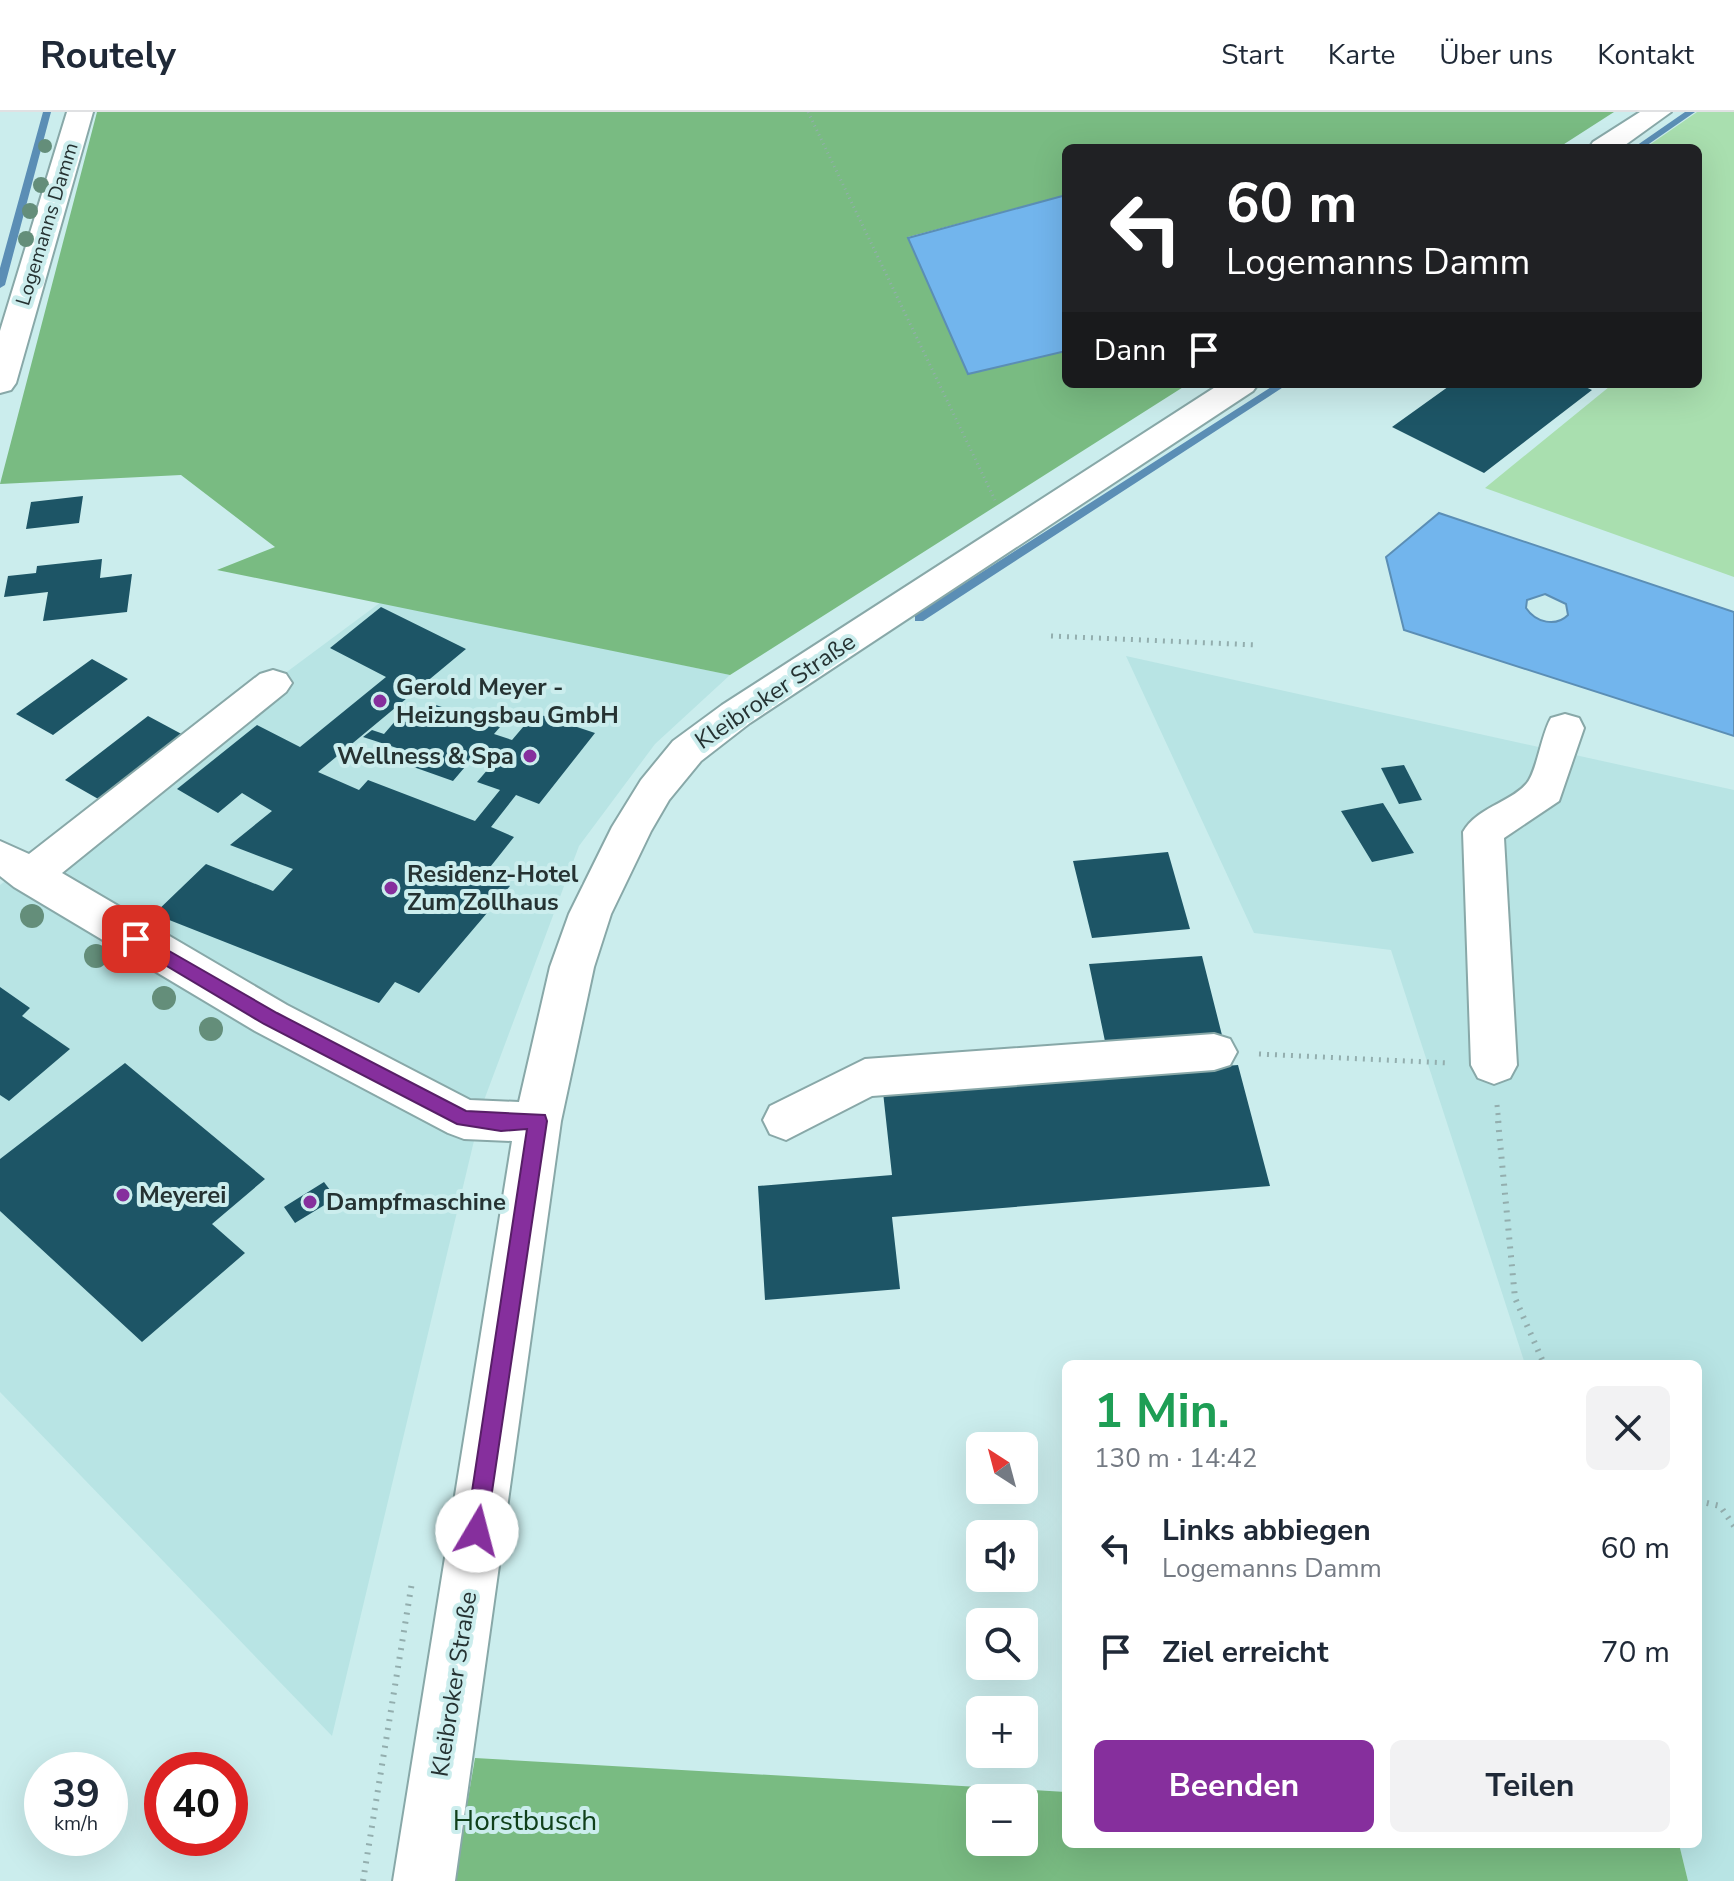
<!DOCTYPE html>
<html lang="de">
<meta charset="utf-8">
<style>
:root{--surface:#fff;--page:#f2f2f3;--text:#1f2937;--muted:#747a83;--line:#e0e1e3;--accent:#862f9d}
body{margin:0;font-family:"Nunito Sans",sans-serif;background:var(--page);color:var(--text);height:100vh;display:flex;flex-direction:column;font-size:30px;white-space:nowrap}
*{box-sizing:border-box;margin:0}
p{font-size:26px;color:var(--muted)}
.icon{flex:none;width:44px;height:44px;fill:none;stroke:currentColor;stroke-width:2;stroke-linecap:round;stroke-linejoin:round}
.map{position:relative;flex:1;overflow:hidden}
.panel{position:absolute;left:1062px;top:1248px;width:640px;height:488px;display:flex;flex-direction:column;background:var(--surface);border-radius:12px;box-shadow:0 8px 32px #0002}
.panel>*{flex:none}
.top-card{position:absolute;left:1062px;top:32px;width:640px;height:244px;border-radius:12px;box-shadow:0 8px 32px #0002;background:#202124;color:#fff;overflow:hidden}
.needle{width:52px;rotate:324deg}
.controls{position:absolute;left:966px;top:1320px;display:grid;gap:16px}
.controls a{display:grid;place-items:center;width:72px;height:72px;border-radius:12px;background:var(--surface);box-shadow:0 8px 32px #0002;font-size:40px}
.speed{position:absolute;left:24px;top:1640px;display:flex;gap:16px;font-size:40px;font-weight:700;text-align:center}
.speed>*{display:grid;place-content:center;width:104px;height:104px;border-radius:50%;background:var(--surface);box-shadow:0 8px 32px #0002;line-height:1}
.speed small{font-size:20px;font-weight:400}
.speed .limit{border:12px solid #d22;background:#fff;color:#111}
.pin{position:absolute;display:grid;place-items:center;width:68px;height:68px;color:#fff;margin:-34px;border-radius:16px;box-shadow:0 4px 12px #0006}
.me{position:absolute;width:88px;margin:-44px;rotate:8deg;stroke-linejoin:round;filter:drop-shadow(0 0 6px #0008)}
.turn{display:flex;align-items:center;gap:28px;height:168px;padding:0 32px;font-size:36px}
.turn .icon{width:104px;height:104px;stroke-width:2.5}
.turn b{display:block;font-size:56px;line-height:68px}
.then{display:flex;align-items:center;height:76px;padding:0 32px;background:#0003;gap:16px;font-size:30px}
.round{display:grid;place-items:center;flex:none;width:84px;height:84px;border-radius:12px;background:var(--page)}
.overview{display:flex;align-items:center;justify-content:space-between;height:136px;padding:0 32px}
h1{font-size:48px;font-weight:700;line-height:60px;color:#1e9e55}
.button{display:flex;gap:16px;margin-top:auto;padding:16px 32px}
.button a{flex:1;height:92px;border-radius:12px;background:var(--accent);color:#fff;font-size:32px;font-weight:700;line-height:92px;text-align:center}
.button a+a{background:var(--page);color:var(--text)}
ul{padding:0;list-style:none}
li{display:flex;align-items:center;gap:24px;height:104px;padding:0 32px}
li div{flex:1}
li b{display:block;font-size:30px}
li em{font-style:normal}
header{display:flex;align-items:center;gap:48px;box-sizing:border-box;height:112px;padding:0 40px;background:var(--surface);border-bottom:2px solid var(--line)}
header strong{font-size:38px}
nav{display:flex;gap:44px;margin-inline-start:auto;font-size:28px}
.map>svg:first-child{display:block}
.built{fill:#b8e4e4}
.green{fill:#a9dfaf}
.forest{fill:#79bb82;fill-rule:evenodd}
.water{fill:#72b5ed;stroke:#5b8eb5;stroke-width:2;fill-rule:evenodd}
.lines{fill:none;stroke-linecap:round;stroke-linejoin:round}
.stream{fill:#5b8eb5;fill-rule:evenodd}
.building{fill:#1d5566}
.minor-casing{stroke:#88a8a8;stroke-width:4}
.path-far2{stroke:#93aeae;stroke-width:3;stroke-dasharray:1 4;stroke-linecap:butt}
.path-far1{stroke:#93aeae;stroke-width:5;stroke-dasharray:2 6;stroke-linecap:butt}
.path{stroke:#93aeae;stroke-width:6;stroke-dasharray:2 7;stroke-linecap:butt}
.minor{fill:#fff;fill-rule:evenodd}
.tree{fill:#648e7a}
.route{fill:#862f9d;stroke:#571f66;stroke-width:2}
.poi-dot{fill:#862f9d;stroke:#cbeded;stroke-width:3}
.labels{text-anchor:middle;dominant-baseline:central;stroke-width:8;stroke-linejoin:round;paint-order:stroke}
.far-street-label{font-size:20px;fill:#253232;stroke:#cbeded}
.poi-label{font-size:24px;font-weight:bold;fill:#253232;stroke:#cbeded;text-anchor:start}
.street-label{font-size:24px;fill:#253232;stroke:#cbeded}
.near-park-label{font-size:28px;fill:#10401b;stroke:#cbeded}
</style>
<header>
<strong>Routely</strong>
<nav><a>Start</a><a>Karte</a><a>Über uns</a><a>Kontakt</a></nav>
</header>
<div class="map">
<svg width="1734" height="1769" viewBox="0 0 1734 1769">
<rect width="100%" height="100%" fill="#cbeded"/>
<path class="built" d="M381,490L730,563L655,632L579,734L483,991L332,1624L0,1280V773Z
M1126,544L1734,678V1769H1688L1679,1732H1698V1252H1525L1391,838L1254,821Z"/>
<path class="green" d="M1697,0H1734V465L1485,376L1609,275L1605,272H1698V36H1645Z"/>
<path class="forest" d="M97,0H1614L1558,36H1066V83L908,125L968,262L1066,239V272H1188L730,563L217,458L275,435L181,363L0,372Z
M475,1646L1066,1680V1732H1679L1688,1769H454ZM980,1686H1024V1730H980Z"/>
<path class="water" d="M1066,83V239L968,262L908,126Z
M1439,401L1734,500V624L1404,518L1386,445ZM1545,482L1566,492L1568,503C1556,515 1536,511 1526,496L1527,488Z"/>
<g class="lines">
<path class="stream" d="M43,0H51L5,173L0,176V156Z
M1685,0H1695L1643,36H1633Z
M1276,272H1288L923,509H915V503Z"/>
</g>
<path class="building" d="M1452,272H1579L1592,278L1484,361L1392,315Z
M83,384L79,411L26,417L31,390Z
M102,447L100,466L132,462L127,500L43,509L48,480L4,485L8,464L36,461L37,454Z
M381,495L466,537L318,660L359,678L368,668L475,709L500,678L477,670L495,649L476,642L453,669L391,647L400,637L363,625L372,618L384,622L397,607L418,614L436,593L500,615L494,622L512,628L535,601L595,621L539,692L516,683L491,715L514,725L483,764L510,774L419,881L395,870L379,891L154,802L206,752L273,779L293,757L230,733L272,699L242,681L218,701L177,677L257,613L300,635L386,565L330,536Z
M92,547L128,567L53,623L16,602Z
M148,604L189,626L107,692L65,668Z
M1404,653L1422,688L1399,692L1381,656Z
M1383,691L1414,741L1372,750L1341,699Z
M1168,740L1190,817L1092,826L1073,749Z
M1202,844L1224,931L1107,939L1089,852Z
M0,875L30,896L22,904L70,937L9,989L0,983Z
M125,951L265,1067L212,1112L245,1141L142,1230L0,1099V1047Z
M1238,953L1270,1074L892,1105L900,1177L765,1188L758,1074L892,1063L883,980Z
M324,1070L336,1086L295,1111L284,1095Z"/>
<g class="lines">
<defs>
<path id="minor" d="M67,0H93L16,271L11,278L0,281V219Z
M1640,0H1671L1621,36H1589L1593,30Z
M1220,272H1258L1253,279L750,611L701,649L669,688L651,719L611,802L594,855L561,1009L455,1769H393L512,1029L464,1027L448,1021L255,919L14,775L0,764V729L29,742L260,562L273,558L286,562L292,571L286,580L62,761L287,893L470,988L519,990L550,855L569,802L612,715L641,668L673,629L722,593Z
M1565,602L1579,606L1584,616L1559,689L1504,726L1517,953L1510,966L1494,972L1478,966L1471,953L1463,720C1477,695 1510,691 1527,671C1537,659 1541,623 1551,606Z
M1214,922L1230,927L1237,940L1230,953L1214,958L872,984L786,1028L770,1022L763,1008L770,994L865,947Z"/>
</defs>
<use href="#minor" class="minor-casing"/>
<path class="path-far2" d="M808,0L995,388"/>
<path class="path-far1" d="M1051,524L1257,533
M1259,942L1449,951
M1497,993L1499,1011"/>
<path class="path" d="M1498,1009L1515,1186L1544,1252
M1698,1389L1720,1394L1734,1414
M363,1769L412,1470"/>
<use href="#minor" class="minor"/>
</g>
<g class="tree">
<circle cx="45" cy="34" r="7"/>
<circle cx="41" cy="73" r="8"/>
<circle cx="30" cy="99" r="8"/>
<circle cx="26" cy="127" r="8"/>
<circle cx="32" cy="804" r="12"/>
<circle cx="96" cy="844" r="12"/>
<circle cx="164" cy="886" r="12"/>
<circle cx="211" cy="917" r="12"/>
</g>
<path class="route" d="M136,820L277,901L466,999L545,1003L547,1009L485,1427L477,1430L469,1427L466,1419L527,1017L501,1019L457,1012L264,912L130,832L128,827L130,822Z"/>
<g class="poi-dot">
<circle cx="380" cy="589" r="8"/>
<circle cx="530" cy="644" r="8"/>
<circle cx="391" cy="776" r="8"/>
<circle cx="123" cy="1083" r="8"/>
<circle cx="310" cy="1090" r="8"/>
</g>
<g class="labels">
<g class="far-street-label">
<text transform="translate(47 112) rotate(-73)">Logemanns Damm</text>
</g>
<g class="poi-label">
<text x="396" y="575">Gerold Meyer -<tspan x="396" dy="28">Heizungsbau GmbH</tspan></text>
<text x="514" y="644" text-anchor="end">Wellness &amp; Spa</text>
<text x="407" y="762">Residenz-Hotel<tspan x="407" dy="28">Zum Zollhaus</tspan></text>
<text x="139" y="1083">Meyerei</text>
<text x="326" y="1090">Dampfmaschine</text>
</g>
<g class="street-label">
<text transform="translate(775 579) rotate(-34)">Kleibroker Straße</text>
<text transform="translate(454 1572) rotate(-81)">Kleibroker Straße</text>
</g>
<g class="near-park-label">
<text x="525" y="1709">Horstbusch</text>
</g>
</g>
</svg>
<div class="controls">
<a><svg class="needle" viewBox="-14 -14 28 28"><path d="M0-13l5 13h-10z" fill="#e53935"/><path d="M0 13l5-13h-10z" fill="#747a83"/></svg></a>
<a><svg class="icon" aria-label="sound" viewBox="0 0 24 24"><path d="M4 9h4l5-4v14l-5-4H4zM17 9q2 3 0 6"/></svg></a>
<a><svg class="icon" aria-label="search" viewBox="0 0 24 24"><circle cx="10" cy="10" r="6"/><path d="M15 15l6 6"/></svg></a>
<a>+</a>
<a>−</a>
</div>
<div class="speed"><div>39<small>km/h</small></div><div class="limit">40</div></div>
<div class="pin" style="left:136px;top:827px;background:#d93025"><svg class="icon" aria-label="arrive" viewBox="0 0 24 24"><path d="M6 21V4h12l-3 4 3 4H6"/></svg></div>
<svg class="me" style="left:477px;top:1419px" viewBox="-20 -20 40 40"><circle r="19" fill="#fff"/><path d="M0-13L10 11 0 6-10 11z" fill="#862f9d"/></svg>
<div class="top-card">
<div class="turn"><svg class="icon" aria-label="left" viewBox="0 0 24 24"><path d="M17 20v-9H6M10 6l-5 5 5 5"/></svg><div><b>60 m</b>Logemanns Damm</div></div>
<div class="then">Dann<svg class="icon" aria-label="arrive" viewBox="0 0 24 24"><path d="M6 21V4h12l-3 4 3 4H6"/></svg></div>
</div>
<section class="panel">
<div class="overview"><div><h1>1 Min.</h1><p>130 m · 14:42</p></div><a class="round"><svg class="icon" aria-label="close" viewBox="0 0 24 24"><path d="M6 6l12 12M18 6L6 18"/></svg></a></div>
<ul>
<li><svg class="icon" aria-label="left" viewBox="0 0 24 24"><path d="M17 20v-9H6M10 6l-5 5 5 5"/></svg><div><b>Links abbiegen</b><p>Logemanns Damm</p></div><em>60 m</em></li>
<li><svg class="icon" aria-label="arrive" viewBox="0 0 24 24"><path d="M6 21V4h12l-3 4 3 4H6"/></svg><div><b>Ziel erreicht</b></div><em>70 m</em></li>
</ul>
<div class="button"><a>Beenden</a><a>Teilen</a></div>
</section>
</div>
